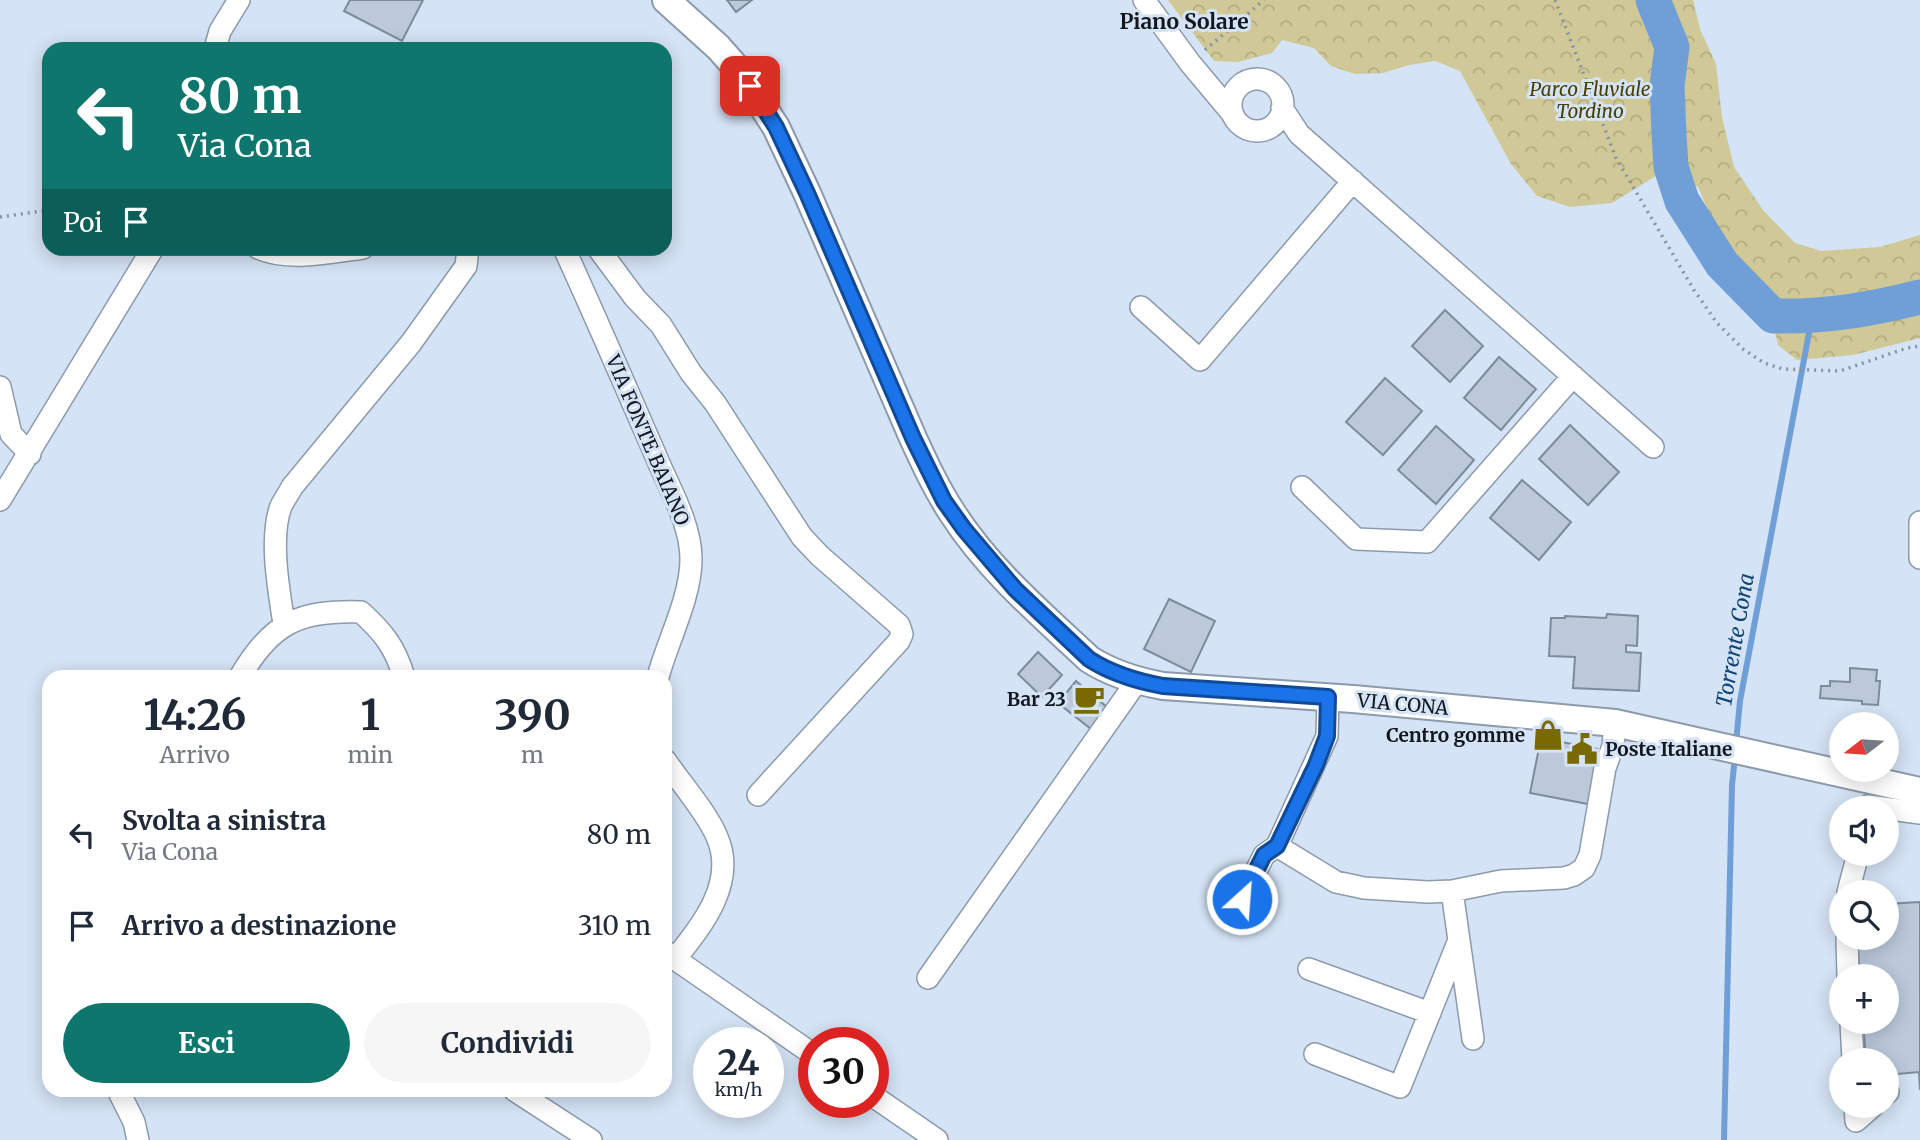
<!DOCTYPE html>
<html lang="it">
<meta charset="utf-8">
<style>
:root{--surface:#fff;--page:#f6f6f7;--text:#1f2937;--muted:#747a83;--accent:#0f766e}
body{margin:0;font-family:Merriweather,serif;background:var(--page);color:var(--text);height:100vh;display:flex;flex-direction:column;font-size:26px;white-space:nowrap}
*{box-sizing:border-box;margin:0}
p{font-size:23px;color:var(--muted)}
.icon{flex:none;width:38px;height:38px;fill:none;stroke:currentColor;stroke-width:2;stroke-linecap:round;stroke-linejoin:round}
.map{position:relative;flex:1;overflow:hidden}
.side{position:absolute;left:42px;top:670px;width:630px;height:427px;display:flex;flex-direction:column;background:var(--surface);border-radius:21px;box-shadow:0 4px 18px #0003}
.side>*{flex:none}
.guide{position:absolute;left:42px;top:42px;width:630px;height:214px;border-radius:21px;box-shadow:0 4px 18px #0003;background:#0f766e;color:#fff;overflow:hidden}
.needle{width:46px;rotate:253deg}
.fabs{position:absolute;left:1829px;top:712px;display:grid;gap:14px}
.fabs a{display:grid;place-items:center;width:70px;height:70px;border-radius:50%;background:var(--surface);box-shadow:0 4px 18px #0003;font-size:35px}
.speed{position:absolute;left:693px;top:1027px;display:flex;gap:14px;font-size:35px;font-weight:700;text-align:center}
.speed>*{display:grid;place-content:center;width:91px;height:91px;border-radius:50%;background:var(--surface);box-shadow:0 4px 18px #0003;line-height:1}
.speed small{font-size:18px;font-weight:400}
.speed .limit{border:10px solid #d22;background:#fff;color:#111}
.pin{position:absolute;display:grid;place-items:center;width:60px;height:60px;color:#fff;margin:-30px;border-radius:14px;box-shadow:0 4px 10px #0006}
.me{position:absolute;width:77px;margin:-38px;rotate:26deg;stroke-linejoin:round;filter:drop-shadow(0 0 5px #0008)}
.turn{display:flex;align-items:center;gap:24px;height:147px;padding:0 21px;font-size:32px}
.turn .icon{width:91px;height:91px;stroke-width:2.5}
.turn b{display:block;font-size:49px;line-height:60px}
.then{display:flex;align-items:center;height:66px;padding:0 21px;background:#0003;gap:14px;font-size:26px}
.eta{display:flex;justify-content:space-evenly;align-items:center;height:119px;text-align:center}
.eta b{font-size:42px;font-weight:700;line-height:49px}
.action{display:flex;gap:14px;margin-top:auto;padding:14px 21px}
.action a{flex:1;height:80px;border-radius:42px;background:var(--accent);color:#fff;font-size:28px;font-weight:700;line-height:80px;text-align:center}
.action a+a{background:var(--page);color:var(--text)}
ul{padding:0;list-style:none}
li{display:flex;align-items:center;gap:21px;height:91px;padding:0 21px}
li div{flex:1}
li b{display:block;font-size:26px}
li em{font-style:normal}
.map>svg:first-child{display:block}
.forest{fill:url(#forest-crowns)}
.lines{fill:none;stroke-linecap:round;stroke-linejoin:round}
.stream{stroke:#709fd7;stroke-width:6}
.river{stroke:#709fd7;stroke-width:35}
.building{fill:#bbc9db;stroke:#7d8b9b;stroke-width:2}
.minor-casing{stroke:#8c9aab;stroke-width:24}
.major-casing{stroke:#8c9aab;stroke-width:30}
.path{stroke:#8893a1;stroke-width:3.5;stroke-dasharray:2 5;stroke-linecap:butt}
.minor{stroke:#fff;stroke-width:21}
.major{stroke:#fff;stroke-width:26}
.route-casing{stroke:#114b97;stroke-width:18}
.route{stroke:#1a73e8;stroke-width:12}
.labels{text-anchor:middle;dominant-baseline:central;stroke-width:6;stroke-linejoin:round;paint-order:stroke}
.park-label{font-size:19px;font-style:italic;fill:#483f00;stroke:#d4e3f5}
.street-label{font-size:19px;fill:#12171e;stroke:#d4e3f5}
.poi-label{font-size:19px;font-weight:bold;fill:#12171e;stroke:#d4e3f5;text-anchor:end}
.neighbourhood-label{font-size:21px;font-weight:bold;fill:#12171e;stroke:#d4e3f5}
.water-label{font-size:21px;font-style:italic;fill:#124377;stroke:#d4e3f5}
</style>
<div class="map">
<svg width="1920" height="1140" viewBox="0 0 1920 1140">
<defs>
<pattern id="forest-crowns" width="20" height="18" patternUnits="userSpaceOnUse" patternTransform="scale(1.75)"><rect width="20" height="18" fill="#d0c997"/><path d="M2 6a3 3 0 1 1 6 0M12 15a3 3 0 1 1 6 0" fill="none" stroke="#b2ac82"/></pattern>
</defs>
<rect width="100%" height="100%" fill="#d4e3f5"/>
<path class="forest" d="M1168,0H1693L1700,29L1716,64L1722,117L1734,167L1763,210L1795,243L1821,251L1880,247L1920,235V338L1853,355L1797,360L1778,345L1765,288L1718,233L1698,187L1661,173L1612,203L1570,207L1537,196L1511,164L1460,71L1435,61L1409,65L1383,73L1355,74L1331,66L1314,48L1282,40L1272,53L1238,62L1214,61Z"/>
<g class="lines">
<path class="stream" d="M1736,743L1740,701L1812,317
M1724,1140L1732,785L1735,757"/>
<path class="river" d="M1653,0L1672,47L1667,85L1669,134L1671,167L1682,201L1722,264L1773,316C1825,317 1869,310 1920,297"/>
</g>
<path class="building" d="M350,0H423L402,41L344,11Z
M727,0H752L736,12Z
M1445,310L1483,346L1450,382L1412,346Z
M1499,357L1536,389L1501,430L1464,398Z
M1385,378L1422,411L1383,455L1346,422Z
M1570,425L1619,472L1588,505L1539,459Z
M1436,426L1474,460L1436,504L1398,470Z
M1522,480L1571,522L1539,560L1490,518Z
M1169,599L1215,621L1191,672L1144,649Z
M1607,614L1638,616L1637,646L1626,645V652L1641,653L1639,691L1573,688L1575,657L1549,656L1551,618H1565V616L1606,618Z
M1038,652L1062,675L1042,697L1018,674Z
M1850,668L1877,670L1876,681H1880L1878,705L1862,704V701L1820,698L1821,686H1830V681L1850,682Z
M1076,681L1108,708L1091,729L1058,703Z
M1541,738L1598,749L1588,804L1530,793Z
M1920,902V1090L1919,1072L1886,1075V1060H1866L1863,1022H1886V976H1860L1857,938H1886V904Z"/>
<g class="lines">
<defs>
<path id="minor" d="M1144,0L1190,63L1231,112
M215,49L220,31L239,0
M1231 105a26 26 0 1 1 52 0a26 26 0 1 1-52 0Z
M1282,108L1299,134L1653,447
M258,248C289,262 331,252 363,248
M564,248C595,316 625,385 655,454C668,486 691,523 691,559C691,597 668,640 658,677
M598,248L635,298L661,325L691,373L715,403L802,537L820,556L899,625L902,634L899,641L758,795
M1141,307L1200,360L1353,181
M0,387L11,434L30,454
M1302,487L1356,539L1427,542L1573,376
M0,500L153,248
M1920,522V558
M284,624C279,591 269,538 281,506C284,500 289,493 292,487L411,343L466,266L468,248
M240,677C271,623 299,610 361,612C384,633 395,647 404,677
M1328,697L1327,736L1277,846L1336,882L1364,888L1428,892L1452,891L1501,881L1564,878L1574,875L1584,868L1590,855L1605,768L1613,746L1615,723
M665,760C680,782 708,814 717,837C737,882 702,926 675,959L665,951
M1868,806L1920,813
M1452,891L1473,1039
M1848,892L1858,854
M1242,899L1264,855L1277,846
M1847,938L1848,976
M675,959L814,1055
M1309,969L1430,1013
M928,978L1137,681
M1851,1022L1853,1060
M1315,1054L1400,1087L1459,940
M118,1090L134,1122L138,1140
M514,1090L591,1140
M1886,1094L1888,1092
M873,1096L937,1140
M1855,1106L1856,1121L1873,1106"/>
<path id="major" d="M666,0L718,47L741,73L776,127L807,193L913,438C925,464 937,490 953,514C989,570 1041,614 1089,659C1112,674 1136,681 1163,686L1353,699L1615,723L1920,791"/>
</defs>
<use href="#minor" class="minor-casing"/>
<use href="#major" class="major-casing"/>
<path class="path" d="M1555,0L1616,158L1694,290L1717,323L1743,349L1764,363L1783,369L1840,371L1907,348L1920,346
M1205,50L1264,0
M0,217L49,210"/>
<use href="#minor" class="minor"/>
<use href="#major" class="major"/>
</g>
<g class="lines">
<defs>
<path id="route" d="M750,86L776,127L807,193L913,438L944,501L964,529L1015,589L1089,659C1112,674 1136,681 1163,686L1328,697L1327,736L1316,765L1277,846L1264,855L1242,899"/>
</defs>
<use href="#route" class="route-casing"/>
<use href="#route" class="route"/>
</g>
<defs>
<symbol id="cafe-bare" viewBox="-9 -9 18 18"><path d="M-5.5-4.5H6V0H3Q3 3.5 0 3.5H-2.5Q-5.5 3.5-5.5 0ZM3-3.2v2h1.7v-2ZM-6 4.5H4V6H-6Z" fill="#786a01" stroke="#d4e3f5" stroke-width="2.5" paint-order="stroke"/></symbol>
<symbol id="shop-bare" viewBox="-9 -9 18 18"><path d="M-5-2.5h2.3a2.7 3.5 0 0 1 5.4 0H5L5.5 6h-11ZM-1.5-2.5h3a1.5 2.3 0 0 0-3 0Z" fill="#786a01" stroke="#d4e3f5" stroke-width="2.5" paint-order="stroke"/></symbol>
<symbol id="civic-bare" viewBox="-9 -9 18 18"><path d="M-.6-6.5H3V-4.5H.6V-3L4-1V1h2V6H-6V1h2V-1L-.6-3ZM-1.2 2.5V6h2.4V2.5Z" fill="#786a01" stroke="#d4e3f5" stroke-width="2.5" paint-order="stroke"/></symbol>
</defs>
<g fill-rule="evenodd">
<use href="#cafe-bare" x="1067" y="677" width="44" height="44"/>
<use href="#shop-bare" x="1526" y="713" width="44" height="44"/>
<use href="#civic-bare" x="1560" y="727" width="44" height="44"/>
</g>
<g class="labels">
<g class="park-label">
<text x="1590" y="89">Parco Fluviale<tspan x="1590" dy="22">Tordino</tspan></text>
</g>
<g class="street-label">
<text transform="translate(648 440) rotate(67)">VIA FONTE BAIANO</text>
<text transform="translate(1403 704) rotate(5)">VIA CONA</text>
</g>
<g class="poi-label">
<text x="1066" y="699">Bar 23</text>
<text x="1525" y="735">Centro gomme</text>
<text x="1605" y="749" text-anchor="start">Poste Italiane</text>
</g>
<g class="neighbourhood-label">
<text x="1184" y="21">Piano Solare</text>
</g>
<g class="water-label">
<text transform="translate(1735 640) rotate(-80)">Torrente Cona</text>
</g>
</g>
</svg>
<div class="fabs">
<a><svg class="needle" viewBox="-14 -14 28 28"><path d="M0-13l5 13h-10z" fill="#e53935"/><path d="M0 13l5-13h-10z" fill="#747a83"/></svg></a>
<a><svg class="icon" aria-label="sound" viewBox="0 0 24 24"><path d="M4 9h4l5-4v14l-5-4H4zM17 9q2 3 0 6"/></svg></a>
<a><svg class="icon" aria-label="search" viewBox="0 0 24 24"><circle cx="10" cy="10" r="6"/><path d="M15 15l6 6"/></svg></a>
<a>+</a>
<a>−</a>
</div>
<div class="speed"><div>24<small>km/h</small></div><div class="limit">30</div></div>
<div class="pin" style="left:750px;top:86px;background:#d93025"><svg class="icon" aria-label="arrive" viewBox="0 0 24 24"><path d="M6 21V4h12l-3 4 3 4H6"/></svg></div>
<svg class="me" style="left:1242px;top:899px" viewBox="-20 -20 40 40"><circle r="17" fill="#1a73e8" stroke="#fff" stroke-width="3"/><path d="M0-11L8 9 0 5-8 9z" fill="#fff"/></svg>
<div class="guide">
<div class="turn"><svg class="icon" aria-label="left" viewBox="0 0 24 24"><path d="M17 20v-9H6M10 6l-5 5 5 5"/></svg><div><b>80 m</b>Via Cona</div></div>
<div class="then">Poi<svg class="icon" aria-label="arrive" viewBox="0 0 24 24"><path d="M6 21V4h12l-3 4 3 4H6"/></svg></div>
</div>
<section class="side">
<div class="eta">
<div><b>14:26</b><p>Arrivo</p></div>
<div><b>1</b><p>min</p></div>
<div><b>390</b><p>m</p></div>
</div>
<ul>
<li><svg class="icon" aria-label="left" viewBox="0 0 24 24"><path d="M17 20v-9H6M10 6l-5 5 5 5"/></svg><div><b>Svolta a sinistra</b><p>Via Cona</p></div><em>80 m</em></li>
<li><svg class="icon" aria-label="arrive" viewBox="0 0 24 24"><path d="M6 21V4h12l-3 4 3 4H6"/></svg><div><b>Arrivo a destinazione</b></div><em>310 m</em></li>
</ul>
<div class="action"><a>Esci</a><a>Condividi</a></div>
</section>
</div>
